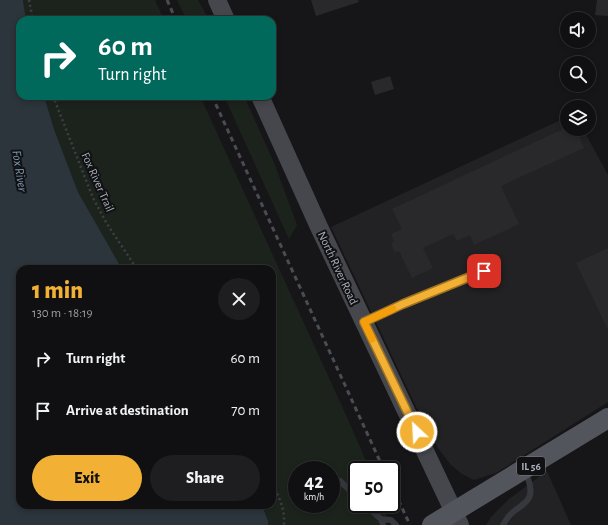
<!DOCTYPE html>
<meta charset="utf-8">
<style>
:root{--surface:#101012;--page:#1e1e20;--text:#f1f3f6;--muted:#9c9d9f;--line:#303032;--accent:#f2b134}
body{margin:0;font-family:"Alegreya Sans",sans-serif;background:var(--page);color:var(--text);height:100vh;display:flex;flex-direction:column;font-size:15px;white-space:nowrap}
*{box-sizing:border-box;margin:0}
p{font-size:13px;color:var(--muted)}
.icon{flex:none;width:22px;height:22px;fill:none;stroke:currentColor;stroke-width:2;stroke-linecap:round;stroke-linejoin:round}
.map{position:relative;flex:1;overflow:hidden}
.panel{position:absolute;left:16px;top:265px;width:260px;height:244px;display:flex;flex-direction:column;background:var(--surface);border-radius:12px;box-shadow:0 2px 6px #0003,0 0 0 1px var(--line)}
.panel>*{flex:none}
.hud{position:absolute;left:16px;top:16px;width:260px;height:84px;border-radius:12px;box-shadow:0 2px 6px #0003,0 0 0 1px var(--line);background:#00695c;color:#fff;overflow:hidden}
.buttons{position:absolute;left:560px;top:12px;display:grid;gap:8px}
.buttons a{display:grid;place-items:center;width:36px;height:36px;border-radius:50%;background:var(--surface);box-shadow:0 2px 6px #0003,0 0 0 1px var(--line);font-size:20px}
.speed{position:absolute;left:288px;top:461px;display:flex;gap:8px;font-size:20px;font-weight:700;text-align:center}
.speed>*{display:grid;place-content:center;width:52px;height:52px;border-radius:50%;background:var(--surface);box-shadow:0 2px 6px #0003,0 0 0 1px var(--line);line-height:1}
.speed small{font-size:10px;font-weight:400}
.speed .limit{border:2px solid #111;border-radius:6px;background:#fff;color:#111}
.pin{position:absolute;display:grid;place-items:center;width:34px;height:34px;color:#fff;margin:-17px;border-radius:8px;box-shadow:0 2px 6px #0006}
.me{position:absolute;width:44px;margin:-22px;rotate:335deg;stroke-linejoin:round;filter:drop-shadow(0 0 3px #0008)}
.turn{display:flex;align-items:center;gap:14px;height:84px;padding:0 16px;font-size:18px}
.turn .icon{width:52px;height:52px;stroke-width:2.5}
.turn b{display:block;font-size:28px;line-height:34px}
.round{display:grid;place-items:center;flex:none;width:42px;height:42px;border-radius:21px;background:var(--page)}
.headline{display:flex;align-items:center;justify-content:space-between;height:68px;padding:0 16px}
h1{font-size:24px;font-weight:800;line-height:30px;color:var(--accent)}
.button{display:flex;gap:8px;margin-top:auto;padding:8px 16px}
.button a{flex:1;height:46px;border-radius:24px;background:var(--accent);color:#111;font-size:16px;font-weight:800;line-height:46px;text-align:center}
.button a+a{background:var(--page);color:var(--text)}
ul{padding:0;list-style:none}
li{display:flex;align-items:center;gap:12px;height:52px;padding:0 16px}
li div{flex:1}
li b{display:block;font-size:15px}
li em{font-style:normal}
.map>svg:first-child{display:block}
.built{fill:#222225}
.green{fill:#1c231d;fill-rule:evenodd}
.water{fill:#2c353c}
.building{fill:#29292c}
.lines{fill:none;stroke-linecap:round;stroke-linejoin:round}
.path{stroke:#3d3f44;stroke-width:2.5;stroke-dasharray:2 3;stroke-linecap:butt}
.lane{stroke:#37383d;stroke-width:6}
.secondary{stroke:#45474d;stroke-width:18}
.primary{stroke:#53555c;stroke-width:20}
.rail{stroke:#4a4c52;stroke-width:3;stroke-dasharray:5 4;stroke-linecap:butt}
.route-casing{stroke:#9d7322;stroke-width:10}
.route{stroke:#f2b134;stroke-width:7}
.slow{stroke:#f59e0b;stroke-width:7}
.labels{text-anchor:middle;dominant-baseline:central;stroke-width:4;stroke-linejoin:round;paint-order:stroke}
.shield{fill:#111113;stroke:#7b7e86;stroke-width:1}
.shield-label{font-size:11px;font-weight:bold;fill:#a8adb8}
.street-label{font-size:12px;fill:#a8adb8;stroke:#111113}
.water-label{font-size:13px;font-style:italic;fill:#7f9bb3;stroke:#111113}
</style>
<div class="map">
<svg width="608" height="525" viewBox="0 0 608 525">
<rect width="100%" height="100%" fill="#161618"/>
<path class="built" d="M567,117V129H583L608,175V402L496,473L474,480L462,474L451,465L440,451L428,432L331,227Z
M547,471L571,525H486L491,517L509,499Z"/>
<path class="green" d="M23,0H155L164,20H26Z
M177,0H198L209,20H187Z
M44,96H200L346,415L370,470H357V504H384L388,513L378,525H268V521L262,505H272V269H122L78,192L54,129ZM297,470H331V504H297Z
M224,96H244L275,165L297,225L289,239Z"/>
<path class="water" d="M0,0H23L26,20H20V96H44L54,129L78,192L122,269H20V505H262L268,521V525H0Z"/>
<path class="building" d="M311,0H358L359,2L316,16Z
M597,0H608V16L595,15Z
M390,76L394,89L375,95L371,82Z
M563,129H576L584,148L501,186L519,224L474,245L470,235L457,241L453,234L423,248L433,268L412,278L399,251L395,253L391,243L394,241L391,234L402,229L392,209Z
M608,248V330L576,263Z"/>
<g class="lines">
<path class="path" d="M29,0L33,20
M53,96L93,198L107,224L137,269
M272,485C280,497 285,511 284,525"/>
<path class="lane" d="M366,322L403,304L484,271
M340,481L357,497
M364,504L381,519L383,525
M381,519L391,520L396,525
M503,525C506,520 508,516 513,512C522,505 533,500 530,487C530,482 527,477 525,472"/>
<path class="secondary" d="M217,0L226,20
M260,96L319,227L460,525"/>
<path class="primary" d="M432,525L608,418"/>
<path class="rail" d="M167,0L176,20
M212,96L384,470
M391,484L410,525"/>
</g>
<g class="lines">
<defs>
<path id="route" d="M417,432L364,322L403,304L484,271"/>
</defs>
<use href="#route" class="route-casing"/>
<use href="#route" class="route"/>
<path class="slow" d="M372,339L364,322L393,309"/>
</g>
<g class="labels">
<rect class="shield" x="517" y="457" width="28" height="18" rx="3"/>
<g class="shield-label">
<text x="531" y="466">IL 56</text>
</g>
<g class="street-label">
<text transform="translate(98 182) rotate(66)">Fox River Trail</text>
<text transform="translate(338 268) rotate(65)">North River Road</text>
</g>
<g class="water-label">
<text transform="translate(19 171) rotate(81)">Fox River</text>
</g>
</g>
</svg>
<div class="buttons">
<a><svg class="icon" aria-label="sound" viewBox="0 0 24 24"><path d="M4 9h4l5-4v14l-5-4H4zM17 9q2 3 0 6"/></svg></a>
<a><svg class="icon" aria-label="search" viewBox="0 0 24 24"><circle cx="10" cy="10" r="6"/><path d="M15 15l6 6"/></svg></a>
<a><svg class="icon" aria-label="layers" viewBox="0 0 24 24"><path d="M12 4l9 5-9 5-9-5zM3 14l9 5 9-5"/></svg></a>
</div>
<div class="speed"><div>42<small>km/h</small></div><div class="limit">50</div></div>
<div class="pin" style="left:484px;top:271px;background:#d93025"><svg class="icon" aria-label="arrive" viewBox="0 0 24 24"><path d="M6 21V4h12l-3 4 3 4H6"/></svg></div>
<svg class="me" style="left:417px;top:432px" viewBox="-20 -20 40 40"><circle r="17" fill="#f2b134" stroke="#fff" stroke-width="3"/><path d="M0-11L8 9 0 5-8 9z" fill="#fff"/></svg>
<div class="hud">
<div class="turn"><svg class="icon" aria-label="right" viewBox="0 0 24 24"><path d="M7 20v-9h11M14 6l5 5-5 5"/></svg><div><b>60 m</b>Turn right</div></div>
</div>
<section class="panel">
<div class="headline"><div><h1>1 min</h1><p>130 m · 18:19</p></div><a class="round"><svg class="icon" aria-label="close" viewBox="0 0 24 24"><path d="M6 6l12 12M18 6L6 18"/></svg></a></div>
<ul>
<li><svg class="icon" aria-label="right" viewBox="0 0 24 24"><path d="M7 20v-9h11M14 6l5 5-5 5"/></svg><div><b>Turn right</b></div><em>60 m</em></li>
<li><svg class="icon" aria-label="arrive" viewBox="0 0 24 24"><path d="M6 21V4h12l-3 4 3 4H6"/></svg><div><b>Arrive at destination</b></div><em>70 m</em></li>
</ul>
<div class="button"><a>Exit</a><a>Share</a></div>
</section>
</div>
